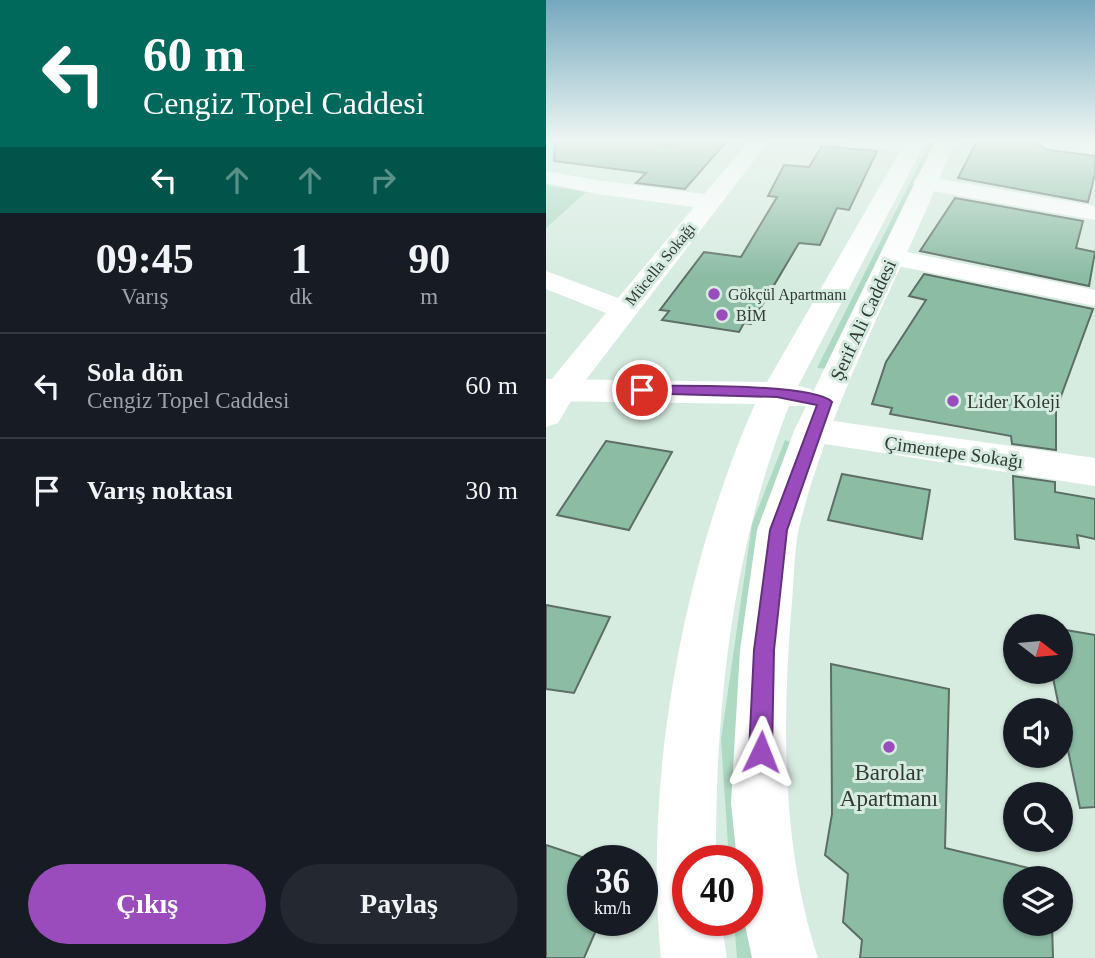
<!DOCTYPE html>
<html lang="tr">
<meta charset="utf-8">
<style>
:root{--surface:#171b24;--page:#242831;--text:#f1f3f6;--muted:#9ea1a6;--line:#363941;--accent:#9a4cbd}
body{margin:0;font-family:"Times New Roman",serif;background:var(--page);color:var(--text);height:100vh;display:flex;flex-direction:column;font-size:26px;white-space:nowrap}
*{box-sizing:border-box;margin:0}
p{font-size:23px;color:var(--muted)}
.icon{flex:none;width:38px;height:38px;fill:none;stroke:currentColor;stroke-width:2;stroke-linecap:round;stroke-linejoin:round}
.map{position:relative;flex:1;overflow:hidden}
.drawer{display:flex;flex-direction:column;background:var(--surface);width:546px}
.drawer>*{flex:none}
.guide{background:#00695c;color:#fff;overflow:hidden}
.needle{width:46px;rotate:106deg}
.fabs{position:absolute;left:457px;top:614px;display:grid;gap:14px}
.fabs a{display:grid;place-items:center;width:70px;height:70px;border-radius:50%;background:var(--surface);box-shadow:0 2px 5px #0004;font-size:35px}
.speed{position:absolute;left:21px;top:845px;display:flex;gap:14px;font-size:35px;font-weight:700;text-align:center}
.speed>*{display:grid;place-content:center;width:91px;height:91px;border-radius:50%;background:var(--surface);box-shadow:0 2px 5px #0004;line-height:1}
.speed small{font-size:18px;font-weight:400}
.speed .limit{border:10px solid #d22;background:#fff;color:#111}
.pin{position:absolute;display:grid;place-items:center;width:60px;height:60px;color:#fff;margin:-30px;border:4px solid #fff;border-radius:50%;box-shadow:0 2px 7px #0007}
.me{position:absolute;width:77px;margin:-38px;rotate:2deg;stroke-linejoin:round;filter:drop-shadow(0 0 5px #0008)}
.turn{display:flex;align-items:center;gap:24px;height:147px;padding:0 28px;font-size:32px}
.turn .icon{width:91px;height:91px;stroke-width:2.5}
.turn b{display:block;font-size:49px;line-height:60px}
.lanes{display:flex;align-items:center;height:66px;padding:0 28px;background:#0003;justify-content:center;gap:35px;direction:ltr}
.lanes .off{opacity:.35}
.eta{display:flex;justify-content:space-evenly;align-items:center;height:119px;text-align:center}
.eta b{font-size:42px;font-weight:700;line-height:49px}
.action{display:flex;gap:14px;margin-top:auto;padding:14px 28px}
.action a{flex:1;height:80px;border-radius:42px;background:var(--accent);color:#fff;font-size:28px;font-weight:700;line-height:80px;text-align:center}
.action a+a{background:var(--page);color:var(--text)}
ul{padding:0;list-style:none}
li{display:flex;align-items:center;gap:21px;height:105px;padding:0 28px;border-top:2px solid var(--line)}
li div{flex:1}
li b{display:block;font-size:26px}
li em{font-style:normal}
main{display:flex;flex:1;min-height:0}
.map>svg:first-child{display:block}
.green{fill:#aedac4}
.building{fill:#8dbca5;stroke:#5c6e65;stroke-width:2}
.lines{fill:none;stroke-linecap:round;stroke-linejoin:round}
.minor{fill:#fff;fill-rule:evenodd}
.tertiary{fill:#fff;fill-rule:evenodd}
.route{fill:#9a4cbd;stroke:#64317b;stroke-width:2}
.poi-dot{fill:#9a4cbd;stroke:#d7ece1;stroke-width:2.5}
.labels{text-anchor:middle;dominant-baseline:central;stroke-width:6;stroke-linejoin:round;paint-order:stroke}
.far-street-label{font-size:16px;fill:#323a36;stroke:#d7ece1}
.far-poi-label{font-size:16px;fill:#323a36;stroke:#d7ece1;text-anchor:start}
.street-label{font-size:19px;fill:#323a36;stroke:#d7ece1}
.poi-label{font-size:19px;fill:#323a36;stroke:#d7ece1;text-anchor:start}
.near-poi-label{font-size:23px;fill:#323a36;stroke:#d7ece1}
</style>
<main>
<section class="drawer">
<div class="guide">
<div class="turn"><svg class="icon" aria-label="left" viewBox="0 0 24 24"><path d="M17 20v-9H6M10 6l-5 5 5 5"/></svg><div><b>60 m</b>Cengiz Topel Caddesi</div></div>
<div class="lanes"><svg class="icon" aria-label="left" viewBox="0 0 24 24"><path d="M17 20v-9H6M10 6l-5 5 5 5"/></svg><svg class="icon off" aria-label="ahead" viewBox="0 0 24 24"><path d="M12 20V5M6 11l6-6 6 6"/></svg><svg class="icon off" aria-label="ahead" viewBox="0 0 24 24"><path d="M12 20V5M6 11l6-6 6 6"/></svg><svg class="icon off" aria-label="right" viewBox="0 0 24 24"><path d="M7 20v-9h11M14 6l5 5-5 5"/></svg></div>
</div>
<div class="eta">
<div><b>09:45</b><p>Varış</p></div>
<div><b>1</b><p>dk</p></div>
<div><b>90</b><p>m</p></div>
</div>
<ul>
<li><svg class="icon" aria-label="left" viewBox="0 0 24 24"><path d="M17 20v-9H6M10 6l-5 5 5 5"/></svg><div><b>Sola dön</b><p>Cengiz Topel Caddesi</p></div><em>60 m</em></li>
<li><svg class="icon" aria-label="arrive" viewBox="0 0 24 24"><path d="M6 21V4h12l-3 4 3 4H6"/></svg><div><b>Varış noktası</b></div><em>30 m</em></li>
</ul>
<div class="action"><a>Çıkış</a><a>Paylaş</a></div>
</section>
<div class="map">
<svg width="549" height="958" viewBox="0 0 549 958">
<rect width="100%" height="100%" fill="#d7ece1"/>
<path class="green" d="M385,141H391L281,369L271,368Z
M0,185L40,192L0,228Z
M239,440L249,444L213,958H191L188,921L201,920V861H183L175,739L206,524Z"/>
<path class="building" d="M9,141H92L127,145L133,141H181L139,189L90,183L100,173L8,161Z
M431,141H473L491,143L502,150L549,156V174L542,202L412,178Z
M276,146L331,151L303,210L291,208L274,245L253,243L205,324L198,323L193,332L116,320L123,311L114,310L158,252L195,257L231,197L222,196L238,165L263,167Z
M409,198L537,221L530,248L549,252L543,286L374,251Z
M378,274L547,309L510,410V450L466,444L465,436L344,414L346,408L326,404L340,362L380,300L363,296Z
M60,441L126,452L83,530L11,515Z
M296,474L384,490L376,539L282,520Z
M467,476L509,482V492L549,499V539L531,535L533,548L469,539Z
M0,605L64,617L28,693L0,689Z
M514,629L549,635V807L534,808L507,678L500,677V672H514Z
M285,664L403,689L399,848L504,873V878H469V924H506L507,958H314L316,940L297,922L302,874L279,855L286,814Z
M0,845L48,861H37V923L51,928L38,958H0Z"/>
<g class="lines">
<path class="minor" d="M203,141H223L29,394L12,423L0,427V386L60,313L0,289V271L72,298L148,207L51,194L0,183V171L51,180L158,194Z
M305,141H364L373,143L376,147L373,151L366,153L315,147Z
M492,141L549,142V154L502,147Z
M378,176L549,206V220L370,188L367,183L370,178Z
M346,249L549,290V306L337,263L333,257L337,251Z
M266,418L549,458V486L253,440L248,431L253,422Z"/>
<path class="tertiary" d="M360,141H380L252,386L265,389L267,392L389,141H409C359,269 286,394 253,528C248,551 248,578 246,602C236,719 235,845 272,958H206L198,920H201V861H191L185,803L194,650L211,530L248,431L260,406H243C186,550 169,708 170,861H142V920H175L181,958H115C97,783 137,565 209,404L0,401V379L221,382Z"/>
</g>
<linearGradient id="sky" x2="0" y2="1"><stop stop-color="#75a8be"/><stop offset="0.51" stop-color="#edf6f2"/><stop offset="1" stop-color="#edf6f2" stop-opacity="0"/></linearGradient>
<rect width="549" height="275" fill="url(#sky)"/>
<path class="route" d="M96,386C128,386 268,383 286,402L241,530L228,650L226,752L222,760L215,763L207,760L203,752L208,650L224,530L271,405L231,397L91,393L89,390Z"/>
<g class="poi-dot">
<circle cx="168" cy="294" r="7"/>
<circle cx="176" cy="315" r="7"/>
<circle cx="407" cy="401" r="7"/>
<circle cx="343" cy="747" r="7"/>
</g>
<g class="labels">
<g class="far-street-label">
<text transform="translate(114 264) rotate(-51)">Mücella Sokağı</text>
</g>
<g class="far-poi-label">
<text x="182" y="294">Gökçül Apartmanı</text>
<text x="190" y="315">BİM</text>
</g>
<g class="street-label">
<text transform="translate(317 320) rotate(-65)">Şerif Ali Caddesi</text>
<text transform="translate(408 452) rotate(8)">Çimentepe Sokağı</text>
</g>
<g class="poi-label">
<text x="421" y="401">Lider Koleji</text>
</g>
<g class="near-poi-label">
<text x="343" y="772">Barolar<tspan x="343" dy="26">Apartmanı</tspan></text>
</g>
</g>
</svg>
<div class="fabs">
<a><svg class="needle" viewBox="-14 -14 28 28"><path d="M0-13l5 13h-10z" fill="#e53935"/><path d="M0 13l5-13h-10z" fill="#9ea1a6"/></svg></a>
<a><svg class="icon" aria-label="sound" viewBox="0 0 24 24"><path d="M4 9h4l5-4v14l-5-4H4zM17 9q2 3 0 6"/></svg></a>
<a><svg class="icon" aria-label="search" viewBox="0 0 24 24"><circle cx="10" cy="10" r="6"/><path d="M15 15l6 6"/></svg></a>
<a><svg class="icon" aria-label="layers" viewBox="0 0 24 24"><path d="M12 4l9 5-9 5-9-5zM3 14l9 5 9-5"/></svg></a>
</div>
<div class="speed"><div>36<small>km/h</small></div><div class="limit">40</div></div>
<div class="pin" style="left:96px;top:390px;background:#d93025"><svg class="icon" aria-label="arrive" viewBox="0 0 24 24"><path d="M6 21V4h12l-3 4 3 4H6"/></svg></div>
<svg class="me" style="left:215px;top:752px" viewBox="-20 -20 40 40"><path d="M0-17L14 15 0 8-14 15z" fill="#9a4cbd" stroke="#fff" stroke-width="4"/></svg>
</div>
</main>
